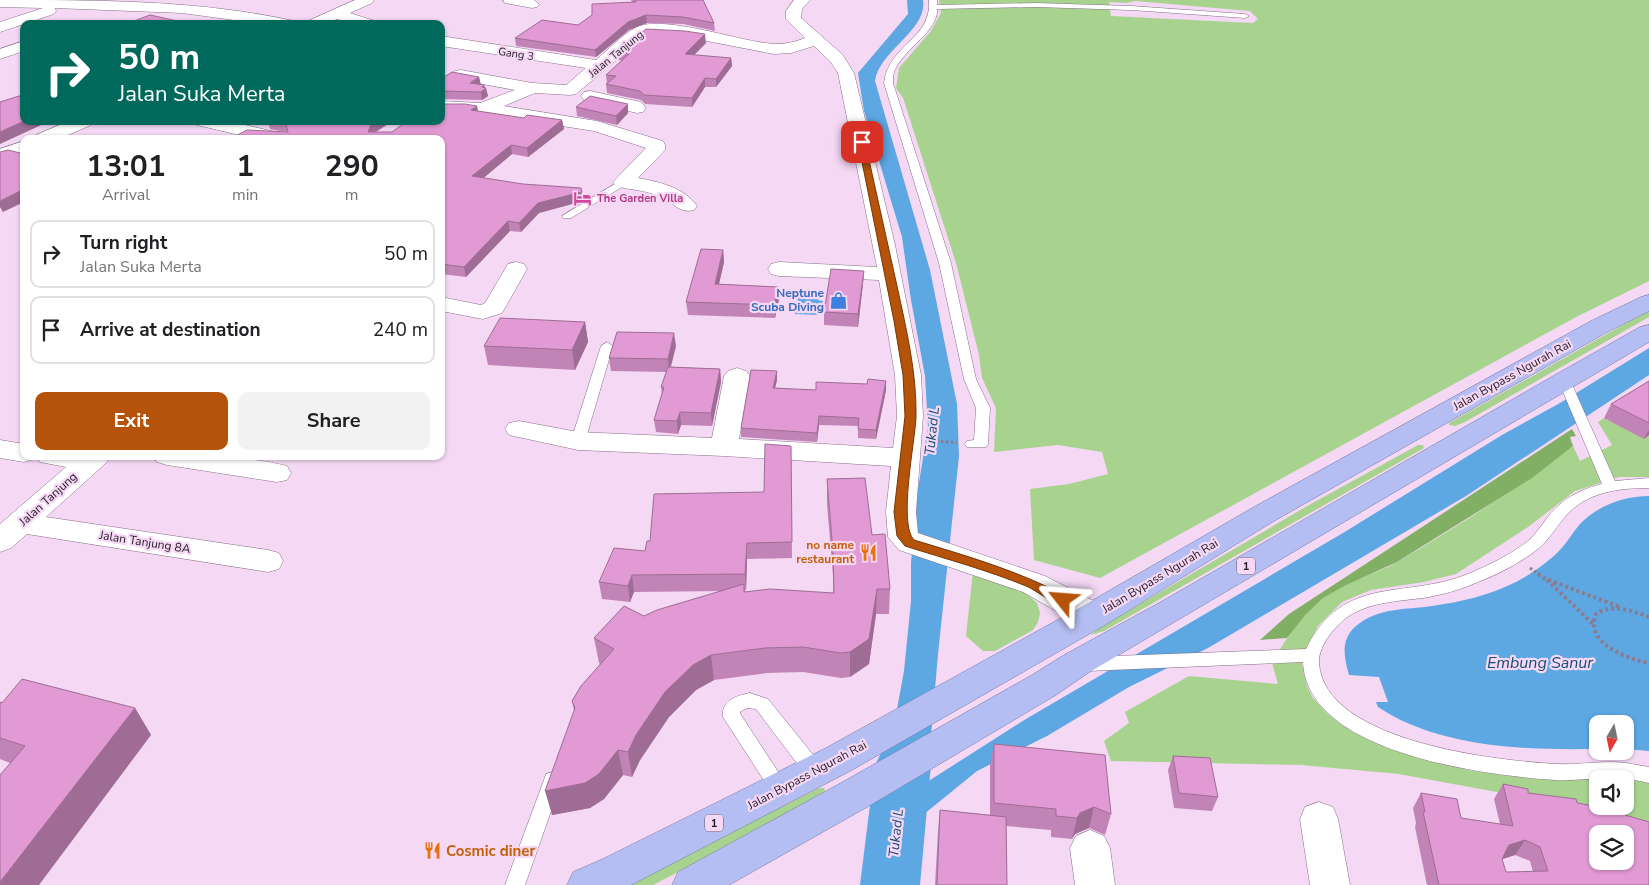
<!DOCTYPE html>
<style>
:root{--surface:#fff;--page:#f2f2f2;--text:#202124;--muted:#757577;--line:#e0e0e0;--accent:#b45309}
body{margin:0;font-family:"Nunito Sans",sans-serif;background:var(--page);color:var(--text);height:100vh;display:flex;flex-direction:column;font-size:19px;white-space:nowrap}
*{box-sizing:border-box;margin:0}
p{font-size:16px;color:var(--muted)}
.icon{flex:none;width:28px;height:28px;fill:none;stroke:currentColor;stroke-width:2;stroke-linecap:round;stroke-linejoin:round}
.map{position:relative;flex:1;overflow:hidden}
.side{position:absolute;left:20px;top:135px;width:425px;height:325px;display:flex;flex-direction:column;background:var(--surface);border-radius:10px;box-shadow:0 1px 4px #0004}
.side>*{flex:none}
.top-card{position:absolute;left:20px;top:20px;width:425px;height:105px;border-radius:10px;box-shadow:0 1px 4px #0004;background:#00695c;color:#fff;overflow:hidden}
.needle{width:32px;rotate:189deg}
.buttons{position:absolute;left:1589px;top:715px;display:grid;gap:10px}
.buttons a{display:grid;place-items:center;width:45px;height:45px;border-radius:10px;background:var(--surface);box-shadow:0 1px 4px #0004;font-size:25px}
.pin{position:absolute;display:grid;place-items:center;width:42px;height:42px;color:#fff;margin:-21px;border-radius:10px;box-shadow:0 2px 8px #0006}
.me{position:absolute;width:55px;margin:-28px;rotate:298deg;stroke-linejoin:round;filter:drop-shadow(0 0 4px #0008)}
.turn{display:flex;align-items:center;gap:18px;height:105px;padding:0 15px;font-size:22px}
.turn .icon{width:65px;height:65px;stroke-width:2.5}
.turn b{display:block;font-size:35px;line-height:42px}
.eta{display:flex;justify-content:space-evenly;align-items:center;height:85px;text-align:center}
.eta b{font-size:30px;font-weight:700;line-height:35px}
.cta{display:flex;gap:10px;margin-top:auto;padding:10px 15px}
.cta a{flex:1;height:58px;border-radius:10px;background:var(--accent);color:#fff;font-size:20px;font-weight:700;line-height:58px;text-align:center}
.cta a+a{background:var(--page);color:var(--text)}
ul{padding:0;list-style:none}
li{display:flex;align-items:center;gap:15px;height:68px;margin:0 10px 8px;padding:0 5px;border:2px solid var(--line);border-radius:10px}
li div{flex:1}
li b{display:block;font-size:19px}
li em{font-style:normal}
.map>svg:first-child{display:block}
.green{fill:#a8d38f;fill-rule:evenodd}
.forest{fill:#81b065}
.water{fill:#5da7e2}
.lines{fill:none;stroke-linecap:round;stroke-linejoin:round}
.river{fill:#5da7e2;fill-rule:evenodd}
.service-casing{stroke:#876f88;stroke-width:1}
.minor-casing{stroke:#876f88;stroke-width:1}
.trunk-casing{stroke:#767aa7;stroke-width:1}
.path-far1{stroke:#8d7a8d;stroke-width:3;stroke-dasharray:2.5 2.5;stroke-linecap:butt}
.path{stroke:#8d7a8d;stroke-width:4;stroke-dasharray:3 3;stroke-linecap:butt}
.service{fill:#fff;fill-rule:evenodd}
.minor{fill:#fff;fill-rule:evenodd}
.trunk{fill:#b4bef2;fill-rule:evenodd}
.wall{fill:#c284b6;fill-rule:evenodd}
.shaded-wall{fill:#9e6c94}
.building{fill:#e29ad4;stroke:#9e6c94;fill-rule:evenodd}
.route{fill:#b45309;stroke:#753606}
.labels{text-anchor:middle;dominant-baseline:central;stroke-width:4.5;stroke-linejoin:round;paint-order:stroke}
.far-street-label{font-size:11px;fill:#241a24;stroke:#f4d8f4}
.far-hotel-label{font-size:11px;font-weight:bold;fill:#b23c85;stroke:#f4d8f4;text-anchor:start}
.shield{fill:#f4d8f4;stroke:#625362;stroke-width:1}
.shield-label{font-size:11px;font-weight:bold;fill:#241a24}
.shop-label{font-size:12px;font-weight:bold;fill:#366cbe;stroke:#f4d8f4;text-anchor:end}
.street-label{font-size:12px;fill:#241a24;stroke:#f4d8f4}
.food-label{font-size:12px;font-weight:bold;fill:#c56008;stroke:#f4d8f4;text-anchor:end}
.water-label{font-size:14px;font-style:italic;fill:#164d74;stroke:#f4d8f4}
.near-food-label{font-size:15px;font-weight:bold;fill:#c56008;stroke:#f4d8f4;text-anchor:start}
.near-water-label{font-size:16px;font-style:italic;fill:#164d74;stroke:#f4d8f4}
</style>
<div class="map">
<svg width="1649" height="885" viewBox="0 0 1649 885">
<rect width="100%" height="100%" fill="#f4d8f4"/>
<path class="green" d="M939,0H1649V281L1578,316L1100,578L1034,560L1030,489L1069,484L1108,474L1102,452L1058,445L994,452L996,408L982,378L979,355L956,263L903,98L896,88L899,68L931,31L941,13ZM1135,1L1250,11L1258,19L1253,23L1111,16L1109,2L1127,3Z
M1649,310V317L1465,422L1455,426L1449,425V423Z
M1604,418L1644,438L1649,435V477H1619L1575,491L1528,527L1456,574L1424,582L1371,590L1342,602L1318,626L1301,660L1307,686L1313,698L1328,714L1360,735L1399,751L1468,770L1519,777L1649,780V827L1502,793L1399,774L1301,765L1111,761L1104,741L1129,723L1125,712L1189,676L1278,684L1272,663C1286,639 1301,614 1324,597C1346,581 1375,575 1399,561C1458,526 1518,488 1573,446L1580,461L1612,445L1598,422ZM1598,779H1625V806H1598Z
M1418,445H1423L1424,448L1104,631L1091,635L1099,628L1309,505Z
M973,571L1021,589L1037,603L1040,613L1038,622L1033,630L995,651H983L966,636Z
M819,788H824L825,791L752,834L653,885H627Z"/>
<path class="forest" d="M1572,429L1576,436L1570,437L1573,446L1532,478L1397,562L1344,586L1323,598L1306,614L1287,638L1260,640L1289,614Z"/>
<path class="water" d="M907,0H923C928,30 879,51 875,81L930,270L957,404L959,456L938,654L927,782L1026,719L1343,533L1502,435L1560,403L1649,348V375L1466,496L1208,648L1129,687L1047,736L977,771L918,819L904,825L883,818L878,813L904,671L911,601V563L918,489L928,427L925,376L911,300L902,237L864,111L858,73L908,14Z
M799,293L819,294L818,300L823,301L820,315L795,314Z
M1649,496V751L1625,749V724H1598L1597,749C1525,750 1440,748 1378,707L1376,702H1388L1379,677L1349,675C1344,657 1340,640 1356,626C1379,607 1405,610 1432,606C1461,602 1490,595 1516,582C1531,574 1547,563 1559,551C1567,543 1573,532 1580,524C1597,506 1624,496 1649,496Z"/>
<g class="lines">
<path class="river" d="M903,742L923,749L931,765L920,885H860L875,765L883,749Z"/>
<defs>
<path id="service" d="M929,0H937V5L1036,3L1131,6L1245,14L1249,16L1245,18L1131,10L1036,7L937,9C939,30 905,49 896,68C893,72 893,78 893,83L951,263L976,379L990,408L988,444L986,447H967L965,444L967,441L974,440L976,408L964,379L939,263L884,83C889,43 932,40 929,0Z
M623,179L627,180V184L571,218H563L562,216Z
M607,342L613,346L585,441L583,444H573L571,441L601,346Z
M1564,376L1570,380L1615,481L1649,478V488C1618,488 1586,492 1565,517C1556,527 1549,540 1538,549C1520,563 1499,574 1478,582C1460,590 1441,595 1423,598C1399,601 1373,602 1352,614C1337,623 1318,645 1319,663C1324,742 1498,761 1558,764C1575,765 1593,762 1611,762C1624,762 1637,765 1649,767V783C1637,780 1624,778 1612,778C1593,778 1574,781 1555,780C1486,775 1307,754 1303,662L1087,671L1081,669L1079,664L1081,659L1087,657L1306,649C1344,573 1403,600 1468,574C1489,565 1510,555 1528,541C1537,533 1543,523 1550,514C1564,498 1581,489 1602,484L1558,380Z
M750,693L768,699L822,766L824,772L822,778L815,780L808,778L756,709L747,708L740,712L741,715L790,790L788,796L781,798L774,796L723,717C721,701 735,696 750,693Z
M553,772L560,774L562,780L525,885H505L544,780L546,774Z"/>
<path id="minor" d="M0,0C98,0 199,0 294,21L297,24H264L182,13L55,8L56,11L54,14L0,32V22L43,8L0,7Z
M355,0H374L372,3L350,13L375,21L378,24H353L337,19L326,24H305L308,21Z
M503,0H534L539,4L537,7L532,8L505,3Z
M794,0H810L802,9L801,18L842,54L854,73L895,245L921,375L923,416L916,512L918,533L1045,576L1105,607L1109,616L1105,625L1093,628L1081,625L1023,592L899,550L888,537L886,512L891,466L724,456L578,450L509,435L505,429L509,423L519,421L578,432L712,438L724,376L728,371L737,368L746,371L750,376L739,439L893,448L897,416L895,375L879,280L779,276L771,274L768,269L771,264L779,262L877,267L838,73L830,61L814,46L791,53L774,54L686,37L646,35L576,94L570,95L535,93L504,106L597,121L663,141L665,145V150L638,178C659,182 684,187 697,206L694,210C679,214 673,202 659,196C645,190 630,190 616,186L613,182L646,148L594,131L467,111H441V101L480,103L515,90L455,79L453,75L455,71L461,70L532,83L566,85L586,68L441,46V36L596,60C608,50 621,36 635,28C662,13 743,43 775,44C786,44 795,42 805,38L786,19V11Z
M24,41V51L0,59V49Z
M590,91L641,102L646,108L643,112L637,113L584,100L581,96L584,92Z
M69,121H94L91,125L59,139H34L36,135Z
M194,121H228L288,135L290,139H256L197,125Z
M24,141V154L0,162V149Z
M516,262L524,264L527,269L502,313L483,319L441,311V297L481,305L485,303L508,264Z
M0,440L24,444V456H36L34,459L24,462L0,458Z
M36,456H111L107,462L46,517L268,550L279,553L283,561L279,569L268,572L27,534L11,548L0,552V524L66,467L40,462Z
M153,456C198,456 243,455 287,466L291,473L287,480L277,482L167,465L157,462Z
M1319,802L1333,807L1338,819L1350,885H1310L1300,819L1305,807Z
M1090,830L1104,836L1110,848L1115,885H1075L1070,848L1076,836Z"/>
<path id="trunk" d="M1649,295V311L1609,331L1274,521L1105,625L852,770L631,885H567L573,872L605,858L826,748L1081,607L1254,507L1591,321L1641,297Z
M1649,325V342L1088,673L1056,695L867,807L729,885H672L678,872L841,783L1032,675L1064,655L1159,603L1555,375L1640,327Z"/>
</defs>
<use href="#service" class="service-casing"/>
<use href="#minor" class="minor-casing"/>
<use href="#trunk" class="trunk-casing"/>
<path class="path-far1" d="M931,440L957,443
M1530,568L1540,575"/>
<path class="path" d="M1538,574L1546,579L1620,607
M1547,580L1593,624
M1649,617C1633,611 1611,603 1596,614C1584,643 1627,659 1649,663"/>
<use href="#service" class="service"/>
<use href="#minor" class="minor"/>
<use href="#trunk" class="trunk"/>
</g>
<path class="wall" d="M631,0H703L714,23L715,31L683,24L647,23L629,30L596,57L516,46L515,38L578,25L632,2Z
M706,43L694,55L731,58L732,66L716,87H705L692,107L645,104L641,100L607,93L606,84L607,83L606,75L622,61L619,60L618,52Z
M479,77L481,85H484L488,96L482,100L441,99V79Z
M477,106L478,111L524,118L562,120L564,129L528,157L512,154L483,178L583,201L539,213L521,232L510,231L466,277L441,274V139L280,131L270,129L268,121H393L376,132H392Z
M576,107L628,113L617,125L577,116Z
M723,250L724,262L719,284L778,287L779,299L775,318L688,315L686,302Z
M864,271L863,283L858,327L824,325V312Z
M585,322L588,342L575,370L488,365L484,346Z
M676,346L671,367L720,369L721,382L712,426L681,425L678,434L656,432L654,420L662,395L661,387L666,372L611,371L609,358Z
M777,371V380L775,388L816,390L867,384L886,381V390L876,439L858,438V426L819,425L817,442L741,437V428Z
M1649,381V435L1644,439L1604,418L1611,404Z
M791,446L792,558L747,559L746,590H745V592L833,593V576L827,504V479L872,535L890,589L889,614H876L869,664L850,677L841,678L803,672L767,673L714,680L696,690L669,717L640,760L632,777L623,775L604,799L590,808L552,815L574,711L572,701L600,664L599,663L594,638L644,616L723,591L634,592L630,602L602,599L599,582L645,551L650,541L764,492Z
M0,702L135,708L151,735L10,763L0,759Z
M994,744L1111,814L1105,835L1089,828L1075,834L1072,839L1051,837V830L1006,826L1007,885H935L938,831L940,810L990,815V765Z
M1173,756L1218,797L1212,811L1174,808L1168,770Z
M1503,784L1528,793L1577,803L1625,815L1649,885H1427L1415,827L1416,823L1413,808L1421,793L1461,818L1500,824L1494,799ZM1515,855L1530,861L1533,872H1506L1502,859Z"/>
<path class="shaded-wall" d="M646,15L647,23L629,30L596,57L595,50L628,22Z
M705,34L706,43L686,63L685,54Z
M731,58L732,66L716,87V79Z
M479,77L481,86L472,92L470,83Z
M705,78V87L692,107V98Z
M484,85L485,89L486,88L488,96L482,100L481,92L482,87Z
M628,104V113L617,125L616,116Z
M477,106L478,115L471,110Z
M562,120L564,129L528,157L527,148Z
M24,121H50L0,144V132Z
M376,121H393L373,133L368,132L371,124Z
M511,145L512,154L474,186L472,176Z
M581,188L583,201L539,213L521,232L519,223L538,203Z
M24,189V202L3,212L0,207V201Z
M508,221L510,231L466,277L464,267Z
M723,250L724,262L716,297L715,284Z
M864,271L863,283L858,327V314Z
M778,287L779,299L775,318L774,305Z
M585,322L588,342L575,370L572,350Z
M674,333L676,346L669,372L668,359Z
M720,369L721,382L712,426L711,413Z
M777,371V380L773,396V388Z
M886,381V390L876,439V430Z
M680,412L681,425L678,434L677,421Z
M819,416V425L817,442V433Z
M1649,430V435L1644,439Z
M747,543V559L746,590L745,574Z
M632,575L634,592L630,602L628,586Z
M877,589L876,614L869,664L850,677V652Z
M711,655L714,680L696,690L669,717L640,760L632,777L628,752L636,735L665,692L693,665Z
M135,708L151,735L39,885H0V882Z
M618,750L623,775L604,799L590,808L552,815L545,791Z
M1094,807L1089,828L1075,834L1072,839L1077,818L1080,813Z
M1525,840L1515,855L1499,860L1509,845Z"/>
<path class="building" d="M635,0H703L714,23L683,17L646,15L628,22L595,50L515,38L542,20L578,25L592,15V4L636,2Z
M150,15L191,24H126Z
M646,29L685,31L705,34L685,54L731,58L716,79L705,78L692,98L644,95L640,91L606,84L616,76L606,75L630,53L618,52Z
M452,72L479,77L470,83L484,85L482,87L486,88L481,92L441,91V79Z
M19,96L24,97V121L0,132V102Z
M590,96L628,104L616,116L576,107Z
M441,104H465L477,106L471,110L524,118L527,115L562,120L527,148L511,145L472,176L523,184L581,188L582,192L538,203L519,223L508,221L464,267L441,264V139H230L247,130L288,132L286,124L273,121H376L371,124L368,132H392L407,121H441Z
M8,150L24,154V189L0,201V152Z
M701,249L723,250L715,284L778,287L774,305L686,302Z
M831,269L864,271L858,314L824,312Z
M500,318L585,322L572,350L484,346Z
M617,332L674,333L668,359L609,358Z
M668,367L720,369L711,413L680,412L677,421L654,420L664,387H661Z
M751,370L777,371L773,388L816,390V382L867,384L868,379L886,381L876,430L858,429L859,418L819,416L817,433L741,428Z
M1649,381V423L1611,404Z
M765,444L791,446L792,542L747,543L745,574L632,575L628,586L599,582L614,548L645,551L647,541H650L654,494L764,492Z
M865,478L872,535L885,534L890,589H877L869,639L850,652L841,653L803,647L765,648L711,655L693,665L665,692L636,735L628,752L618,750L599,774L585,783L545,791L575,708L572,701L581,686L614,649L594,638L624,606L644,616L657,610L744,584V592L770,589L834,593L833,552L827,479Z
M22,679L135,708L0,882V775L25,746L0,738V702L2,703Z
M994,744L1105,755L1111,814L1094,807L1080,813L1077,818L1056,816V809L994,803Z
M1173,756L1210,758L1218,797L1179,793Z
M1503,784L1528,789V793L1576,799L1577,803L1623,811L1625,815L1649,822V885H1439L1423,812H1425L1421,793L1457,799L1461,818L1513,826ZM1598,834H1625V861H1598ZM1525,840L1540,847L1548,871L1506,872L1502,859L1509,845Z
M940,810L1006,817L1007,885H937Z"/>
<path class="route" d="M862,139L865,142C876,190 886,238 897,286C906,328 917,373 916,417C915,442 898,524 914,540C967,556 1019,571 1068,597L1070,600L1068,603C1055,607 1038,591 1026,586C987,570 946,559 905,546L897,536L894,512L905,416L903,375L894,321L858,142Z"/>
<defs>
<symbol id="hotel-bare" viewBox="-9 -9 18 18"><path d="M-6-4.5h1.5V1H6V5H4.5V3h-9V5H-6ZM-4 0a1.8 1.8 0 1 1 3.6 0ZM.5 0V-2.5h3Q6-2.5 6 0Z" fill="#d1479c" stroke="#f4d8f4" stroke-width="2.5" paint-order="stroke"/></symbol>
<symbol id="shop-bare" viewBox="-9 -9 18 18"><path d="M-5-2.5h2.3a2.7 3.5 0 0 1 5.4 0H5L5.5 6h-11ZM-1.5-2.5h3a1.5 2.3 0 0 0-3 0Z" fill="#3f7fe0" stroke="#f4d8f4" stroke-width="2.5" paint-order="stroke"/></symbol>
<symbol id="restaurant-bare" viewBox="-9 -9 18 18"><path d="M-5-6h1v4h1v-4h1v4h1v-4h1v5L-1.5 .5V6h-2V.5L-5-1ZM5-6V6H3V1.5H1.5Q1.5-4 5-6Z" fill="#e8710a" stroke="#f4d8f4" stroke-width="2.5" paint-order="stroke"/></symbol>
</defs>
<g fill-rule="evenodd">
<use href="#hotel-bare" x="570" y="186" width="25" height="25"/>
<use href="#shop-bare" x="826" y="288" width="25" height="25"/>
<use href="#restaurant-bare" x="856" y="540" width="25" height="25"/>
<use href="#restaurant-bare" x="420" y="838" width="25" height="25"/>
</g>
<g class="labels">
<g class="far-street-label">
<text transform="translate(516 54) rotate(9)">Gang 3</text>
<text transform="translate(616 54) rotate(-39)">Jalan Tanjung</text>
</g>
<g class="far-hotel-label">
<text x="597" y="198">The Garden Villa</text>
</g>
<g class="shield">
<rect x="1237" y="557.5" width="18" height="17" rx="4"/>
<rect x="705" y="814.5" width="18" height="17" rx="4"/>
</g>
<g class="shield-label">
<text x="1246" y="566">1</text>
<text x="714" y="823">1</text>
</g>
<g class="shop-label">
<text x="824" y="293">Neptune<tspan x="824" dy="14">Scuba Diving</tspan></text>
</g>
<g class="street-label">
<text transform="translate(1512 375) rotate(-29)">Jalan Bypass Ngurah Rai</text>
<text transform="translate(48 499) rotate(-42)">Jalan Tanjung</text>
<text transform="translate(145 542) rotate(9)">Jalan Tanjung 8A</text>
<text transform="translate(1160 576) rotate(-31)">Jalan Bypass Ngurah Rai</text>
<text transform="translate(807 775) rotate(-28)">Jalan Bypass Ngurah Rai</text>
</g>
<g class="food-label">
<text x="854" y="545">no name<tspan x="854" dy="14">restaurant</tspan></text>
</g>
<g class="water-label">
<text transform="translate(932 431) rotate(-84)">Tukad L</text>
<text transform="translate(896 833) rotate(-84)">Tukad L</text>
</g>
<g class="near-food-label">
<text x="446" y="851">Cosmic diner</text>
</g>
<g class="near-water-label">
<text x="1540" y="663">Embung Sanur</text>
</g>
</g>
</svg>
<div class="buttons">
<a><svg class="needle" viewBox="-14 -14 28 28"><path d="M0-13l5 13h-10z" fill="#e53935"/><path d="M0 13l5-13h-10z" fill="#757577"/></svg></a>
<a><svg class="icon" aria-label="sound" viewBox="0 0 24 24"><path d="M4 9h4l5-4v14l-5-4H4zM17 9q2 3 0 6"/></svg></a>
<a><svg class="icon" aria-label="layers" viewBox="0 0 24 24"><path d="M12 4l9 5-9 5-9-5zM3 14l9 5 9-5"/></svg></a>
</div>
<div class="pin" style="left:862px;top:142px;background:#d93025"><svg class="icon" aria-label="arrive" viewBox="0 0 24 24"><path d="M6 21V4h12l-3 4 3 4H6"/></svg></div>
<svg class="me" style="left:1063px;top:600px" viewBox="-20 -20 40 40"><path d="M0-17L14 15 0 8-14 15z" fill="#b45309" stroke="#fff" stroke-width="4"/></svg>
<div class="top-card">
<div class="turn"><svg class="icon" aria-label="right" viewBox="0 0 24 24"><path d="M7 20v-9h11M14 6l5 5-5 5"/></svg><div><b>50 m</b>Jalan Suka Merta</div></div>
</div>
<section class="side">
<div class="eta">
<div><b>13:01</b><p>Arrival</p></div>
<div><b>1</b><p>min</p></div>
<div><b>290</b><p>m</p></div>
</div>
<ul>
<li><svg class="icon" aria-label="right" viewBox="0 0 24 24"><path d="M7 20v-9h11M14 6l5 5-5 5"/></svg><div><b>Turn right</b><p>Jalan Suka Merta</p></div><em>50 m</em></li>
<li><svg class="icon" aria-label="arrive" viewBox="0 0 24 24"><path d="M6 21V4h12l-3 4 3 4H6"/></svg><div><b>Arrive at destination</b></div><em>240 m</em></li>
</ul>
<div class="cta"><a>Exit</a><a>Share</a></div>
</section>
</div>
